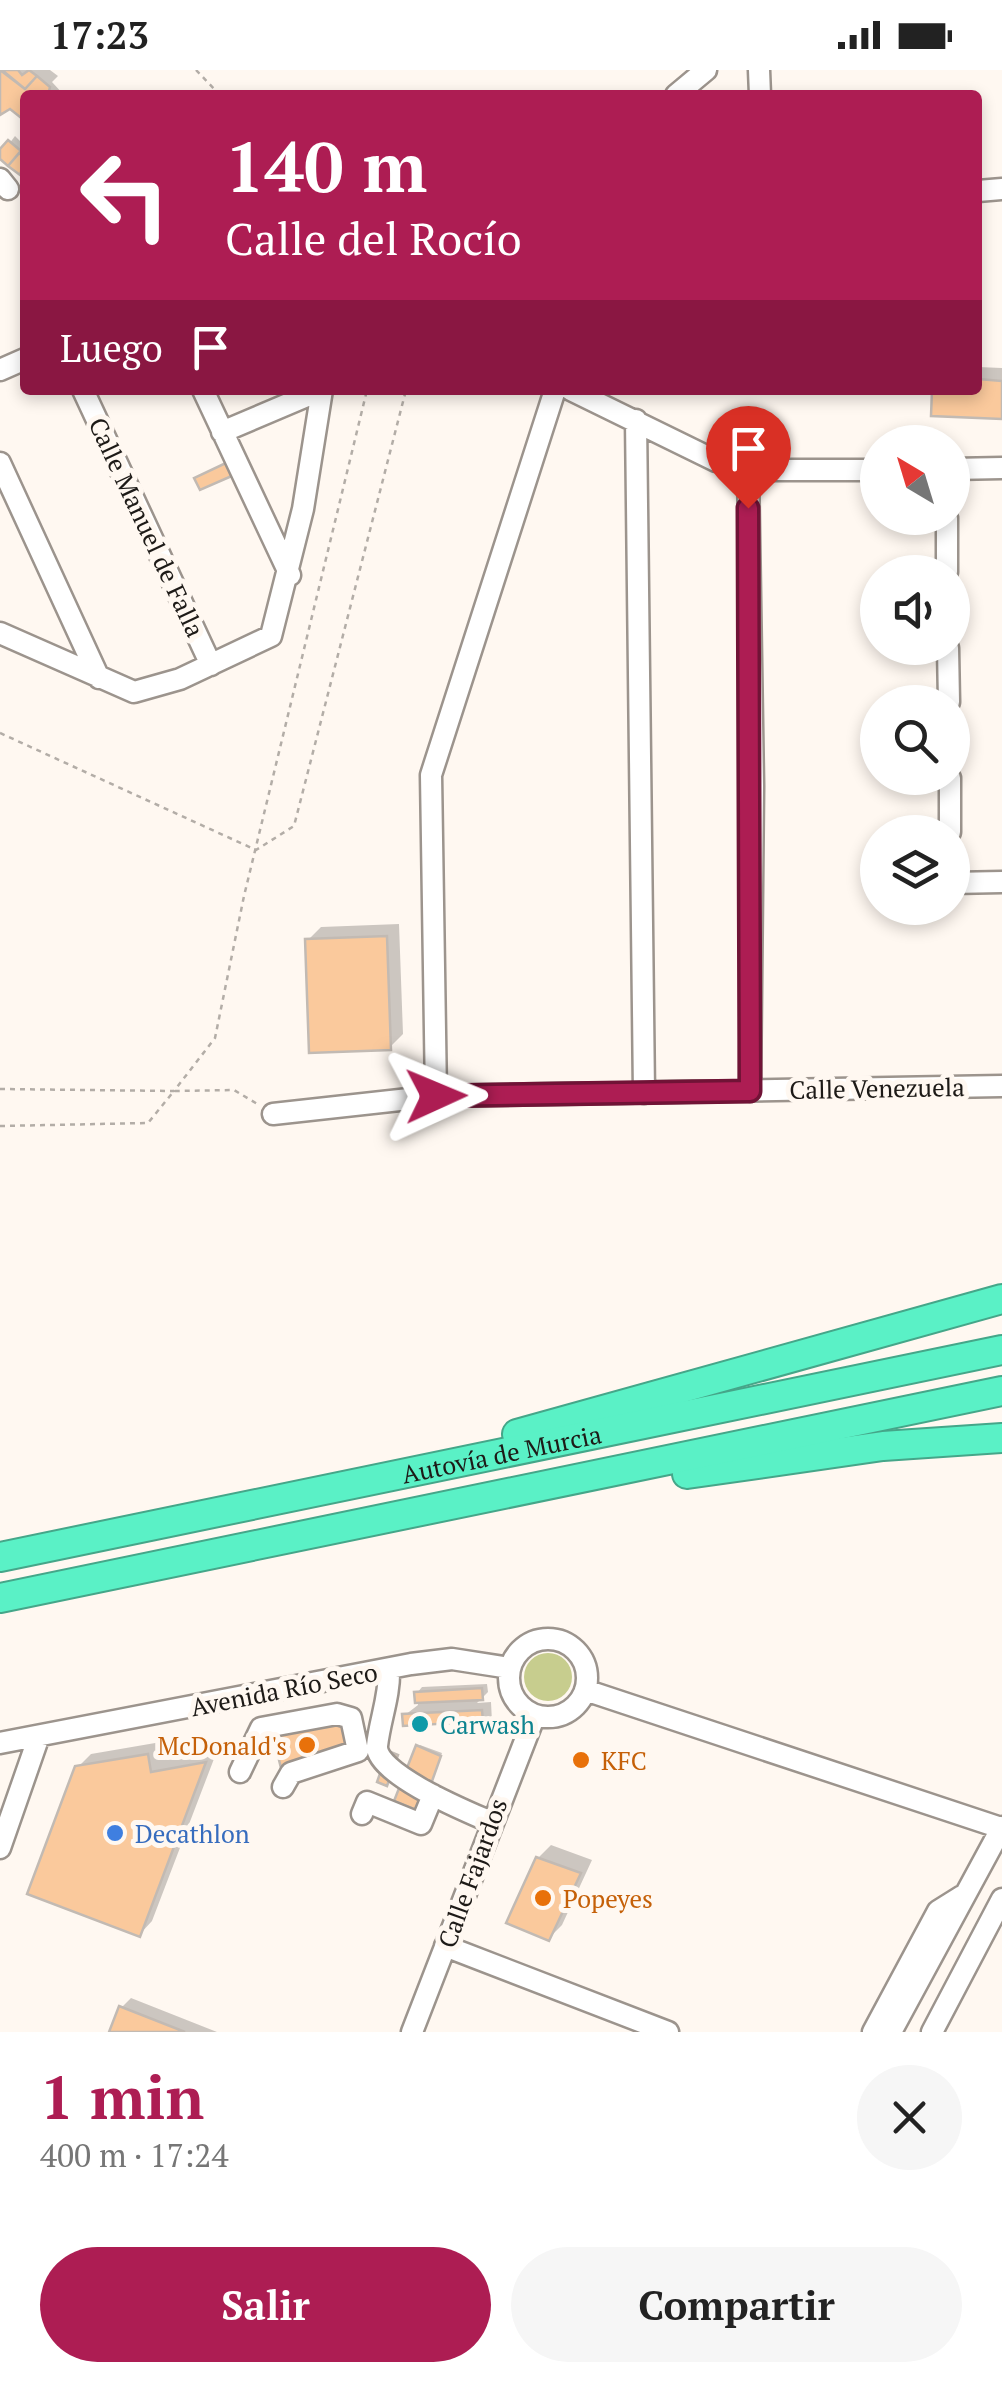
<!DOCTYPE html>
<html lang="es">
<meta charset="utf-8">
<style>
:root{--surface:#fff;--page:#f6f6f6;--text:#222;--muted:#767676;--accent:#ad1d53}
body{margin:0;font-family:"PT Serif",serif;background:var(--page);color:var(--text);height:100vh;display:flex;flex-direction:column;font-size:38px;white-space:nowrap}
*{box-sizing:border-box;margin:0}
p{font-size:32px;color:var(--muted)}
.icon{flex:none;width:55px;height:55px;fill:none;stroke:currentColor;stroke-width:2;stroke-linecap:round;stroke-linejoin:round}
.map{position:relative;height:1962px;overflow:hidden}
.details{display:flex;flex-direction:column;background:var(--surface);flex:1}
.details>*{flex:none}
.hud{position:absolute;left:20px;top:20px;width:962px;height:305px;border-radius:10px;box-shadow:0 5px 15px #0003;background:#ad1d53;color:#fff;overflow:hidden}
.needle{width:65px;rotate:322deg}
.tools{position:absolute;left:860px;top:355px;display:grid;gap:20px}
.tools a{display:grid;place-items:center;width:110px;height:110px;border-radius:50%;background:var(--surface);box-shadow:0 5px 15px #0003;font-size:50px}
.pin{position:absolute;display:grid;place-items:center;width:85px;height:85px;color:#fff;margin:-102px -42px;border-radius:50% 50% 50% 0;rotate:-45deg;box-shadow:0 0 10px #0007}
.pin .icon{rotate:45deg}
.me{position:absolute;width:110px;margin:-55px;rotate:89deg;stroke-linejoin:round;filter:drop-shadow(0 0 8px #0008)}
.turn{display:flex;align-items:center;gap:35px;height:210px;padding:0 40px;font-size:45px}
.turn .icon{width:130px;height:130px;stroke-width:2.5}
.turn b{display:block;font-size:70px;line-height:85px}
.then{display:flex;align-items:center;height:95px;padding:0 40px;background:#0003;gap:20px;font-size:38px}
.round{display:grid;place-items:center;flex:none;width:105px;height:105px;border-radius:52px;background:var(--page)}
.overview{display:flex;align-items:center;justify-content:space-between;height:170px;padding:0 40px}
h1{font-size:60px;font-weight:700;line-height:75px;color:var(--accent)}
.cta{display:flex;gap:20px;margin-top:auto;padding:20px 40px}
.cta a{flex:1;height:115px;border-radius:60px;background:var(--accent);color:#fff;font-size:40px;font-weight:700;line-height:115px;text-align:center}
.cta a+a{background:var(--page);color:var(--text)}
.status{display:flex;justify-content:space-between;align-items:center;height:70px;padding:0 50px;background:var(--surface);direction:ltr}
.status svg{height:28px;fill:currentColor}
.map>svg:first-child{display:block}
.green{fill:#c7cd8e}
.shadow{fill:#0003}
.building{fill:#fac99c;stroke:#c2bab3;stroke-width:2.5}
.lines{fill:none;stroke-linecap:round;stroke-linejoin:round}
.minor-casing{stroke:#9c948d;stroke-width:25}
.highway-casing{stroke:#45a689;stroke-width:32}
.path{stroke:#b3ada7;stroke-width:2.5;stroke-dasharray:5 5;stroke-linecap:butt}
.minor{stroke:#fff;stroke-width:20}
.highway{stroke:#5af1c6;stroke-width:28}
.route-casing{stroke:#701336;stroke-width:25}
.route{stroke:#ad1d53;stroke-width:18}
.culture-dot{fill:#0f9aa8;stroke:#fff8f1;stroke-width:4}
.food-dot{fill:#e8710a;stroke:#fff8f1;stroke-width:4}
.shop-dot{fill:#3f7fe0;stroke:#fff8f1;stroke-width:4}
.labels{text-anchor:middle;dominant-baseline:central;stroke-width:10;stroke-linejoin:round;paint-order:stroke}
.street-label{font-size:25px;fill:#1d1a17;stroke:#fff8f1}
.culture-label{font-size:25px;fill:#0d838f;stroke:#fff8f1;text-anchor:start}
.food-label{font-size:25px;fill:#c56008;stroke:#fff8f1;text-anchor:start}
.shop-label{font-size:25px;fill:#366cbe;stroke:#fff8f1;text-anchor:start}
</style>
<div class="status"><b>17:23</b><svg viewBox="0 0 49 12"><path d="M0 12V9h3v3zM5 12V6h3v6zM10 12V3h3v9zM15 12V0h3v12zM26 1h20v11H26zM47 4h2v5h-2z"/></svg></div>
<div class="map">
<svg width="1002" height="1962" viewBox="0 0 1002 1962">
<rect width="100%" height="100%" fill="#fff8f1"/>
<path class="green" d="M524 1607a24 24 0 1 1 48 0a24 24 0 1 1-48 0Z"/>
<path class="shadow" d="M0,0H50L58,6L52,12L64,25H25V48L10,35L0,42Z
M15,66L25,76V97L20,102L0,86Z
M978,297L1002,298V347L935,320H978Z
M399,854L403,964L390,977L308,870L321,857Z
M487,1614L488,1622L477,1633L491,1632L492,1652L483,1661L473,1649L405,1645L418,1635L417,1623L422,1617Z
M161,1672L164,1690L217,1681L152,1851L140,1864L77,1698L91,1684Z
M420,1675L442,1683L422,1737L418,1677Z
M551,1775L592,1790L562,1855L549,1868L538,1788Z
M131,1928L217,1962H112L121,1938Z"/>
<path class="building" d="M0,0L25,19L37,6L50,17L48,25H25V51L10,39L0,45Z
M2,0H18L22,5L29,0L37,6L25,19Z
M8,70L21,81L8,96L0,89V79Z
M19,83L25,88L20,105L8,96Z
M978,309L1002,311V349L931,346L932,320H978Z
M228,392L234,405L200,420L194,408Z
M387,866L391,980L309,983L305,869Z
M482,1618L483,1630L415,1633L414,1622Z
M482,1640L484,1664H472L471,1652L403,1656L402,1644Z
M344,1653L351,1678L281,1698L273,1666Z
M416,1675L441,1686L421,1742L394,1731Z
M388,1681L398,1685L387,1716L377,1712Z
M148,1684L151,1702L206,1692L140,1867L27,1824L75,1696Z
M536,1787L581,1803L549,1871L506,1853Z
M119,1936L185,1962H109Z"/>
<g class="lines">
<defs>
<path id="minor" d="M759,0L760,25
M676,25L706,0
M0,109L8,119
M978,121L1002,119
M0,300L25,289
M83,320L211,595
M203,320L290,505
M571,320L716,391L775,400H878
M636,350L644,1023
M222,362L321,320
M0,393L99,608
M748,398L753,716L750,1021
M952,399L1002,398
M947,448V502
M0,563L134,622L180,609L271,566L303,439L322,320
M948,578L949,632
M950,708V762
M952,813L1002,812
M436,1026L431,705L555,320
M273,1044L436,1026L1002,1016
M509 1608a39 39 0 1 1 78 0a39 39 0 1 1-78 0Z
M389,1599C390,1626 380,1649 377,1676C375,1704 468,1742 491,1752
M585,1620L1001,1758
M0,1673L411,1594L452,1589L510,1598
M240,1702L261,1658L337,1644L351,1648L358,1681L291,1703L283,1717
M362,1744L367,1732L421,1754L433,1725
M0,1778L39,1666
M445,1876L668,1962
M412,1962L535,1645
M873,1962L938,1841L962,1826
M891,1962L1002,1757
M932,1962L1002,1829"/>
<g id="highway">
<path d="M517,1364L1002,1229"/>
<path d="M687,1404L883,1376L1002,1368"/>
<path id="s1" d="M0,1487L1002,1280"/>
<path d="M0,1528L1002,1321"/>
</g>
</defs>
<use href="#minor" class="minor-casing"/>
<use href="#highway" class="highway-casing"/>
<path class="path" d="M196,0L220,25
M0,663L256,780L294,756L406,320
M0,1019L174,1021L215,968L244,826L367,320
M0,1056L148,1053L174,1021L234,1020L259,1035"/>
<use href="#minor" class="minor"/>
<use href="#highway" class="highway"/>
</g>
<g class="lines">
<defs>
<path id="route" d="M436,1026L750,1021L748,438"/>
</defs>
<use href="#route" class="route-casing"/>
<use href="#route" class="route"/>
</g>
<circle class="culture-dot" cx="420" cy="1654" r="10"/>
<g class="food-dot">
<circle cx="307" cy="1675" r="10"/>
<circle cx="581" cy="1690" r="10"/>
<circle cx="543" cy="1828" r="10"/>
</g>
<circle class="shop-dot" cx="115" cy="1763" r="10"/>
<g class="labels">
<g class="street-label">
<text transform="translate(147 457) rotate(65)">Calle Manuel de Falla</text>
<text transform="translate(877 1018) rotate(-1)">Calle Venezuela</text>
<text stroke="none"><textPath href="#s1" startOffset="512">Autovía de Murcia</textPath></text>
<text transform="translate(284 1619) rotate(-11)">Avenida Río Seco</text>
<text transform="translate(472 1803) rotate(-70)">Calle Fajardos</text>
</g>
<g class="culture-label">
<text x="440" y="1654">Carwash</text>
</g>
<g class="food-label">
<text x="287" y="1675" text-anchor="end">McDonald's</text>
<text x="601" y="1690">KFC</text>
<text x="563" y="1828">Popeyes</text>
</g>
<g class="shop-label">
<text x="135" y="1763">Decathlon</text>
</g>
</g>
</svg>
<div class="tools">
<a><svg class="needle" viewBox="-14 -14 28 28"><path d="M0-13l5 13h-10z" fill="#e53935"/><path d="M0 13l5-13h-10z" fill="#767676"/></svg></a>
<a><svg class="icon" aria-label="sound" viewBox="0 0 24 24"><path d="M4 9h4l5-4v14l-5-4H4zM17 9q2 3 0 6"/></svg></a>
<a><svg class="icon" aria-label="search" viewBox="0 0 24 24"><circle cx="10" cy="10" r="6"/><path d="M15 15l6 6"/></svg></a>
<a><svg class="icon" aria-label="layers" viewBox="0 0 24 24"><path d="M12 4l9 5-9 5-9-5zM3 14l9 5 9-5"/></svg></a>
</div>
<div class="pin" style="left:748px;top:438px;background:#d93025"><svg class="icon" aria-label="arrive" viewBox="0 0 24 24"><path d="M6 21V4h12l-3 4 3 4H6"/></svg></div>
<svg class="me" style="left:436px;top:1026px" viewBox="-20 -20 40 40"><path d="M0-17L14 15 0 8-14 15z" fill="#ad1d53" stroke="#fff" stroke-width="4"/></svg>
<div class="hud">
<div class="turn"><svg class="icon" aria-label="left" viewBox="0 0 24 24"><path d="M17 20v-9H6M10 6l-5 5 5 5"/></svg><div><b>140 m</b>Calle del Rocío</div></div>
<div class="then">Luego<svg class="icon" aria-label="arrive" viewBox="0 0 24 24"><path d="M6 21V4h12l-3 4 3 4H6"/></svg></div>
</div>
</div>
<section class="details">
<div class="overview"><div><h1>1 min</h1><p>400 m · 17:24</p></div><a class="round"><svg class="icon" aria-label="close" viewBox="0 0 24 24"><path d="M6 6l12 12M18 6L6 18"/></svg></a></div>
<div class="cta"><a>Salir</a><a>Compartir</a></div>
</section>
